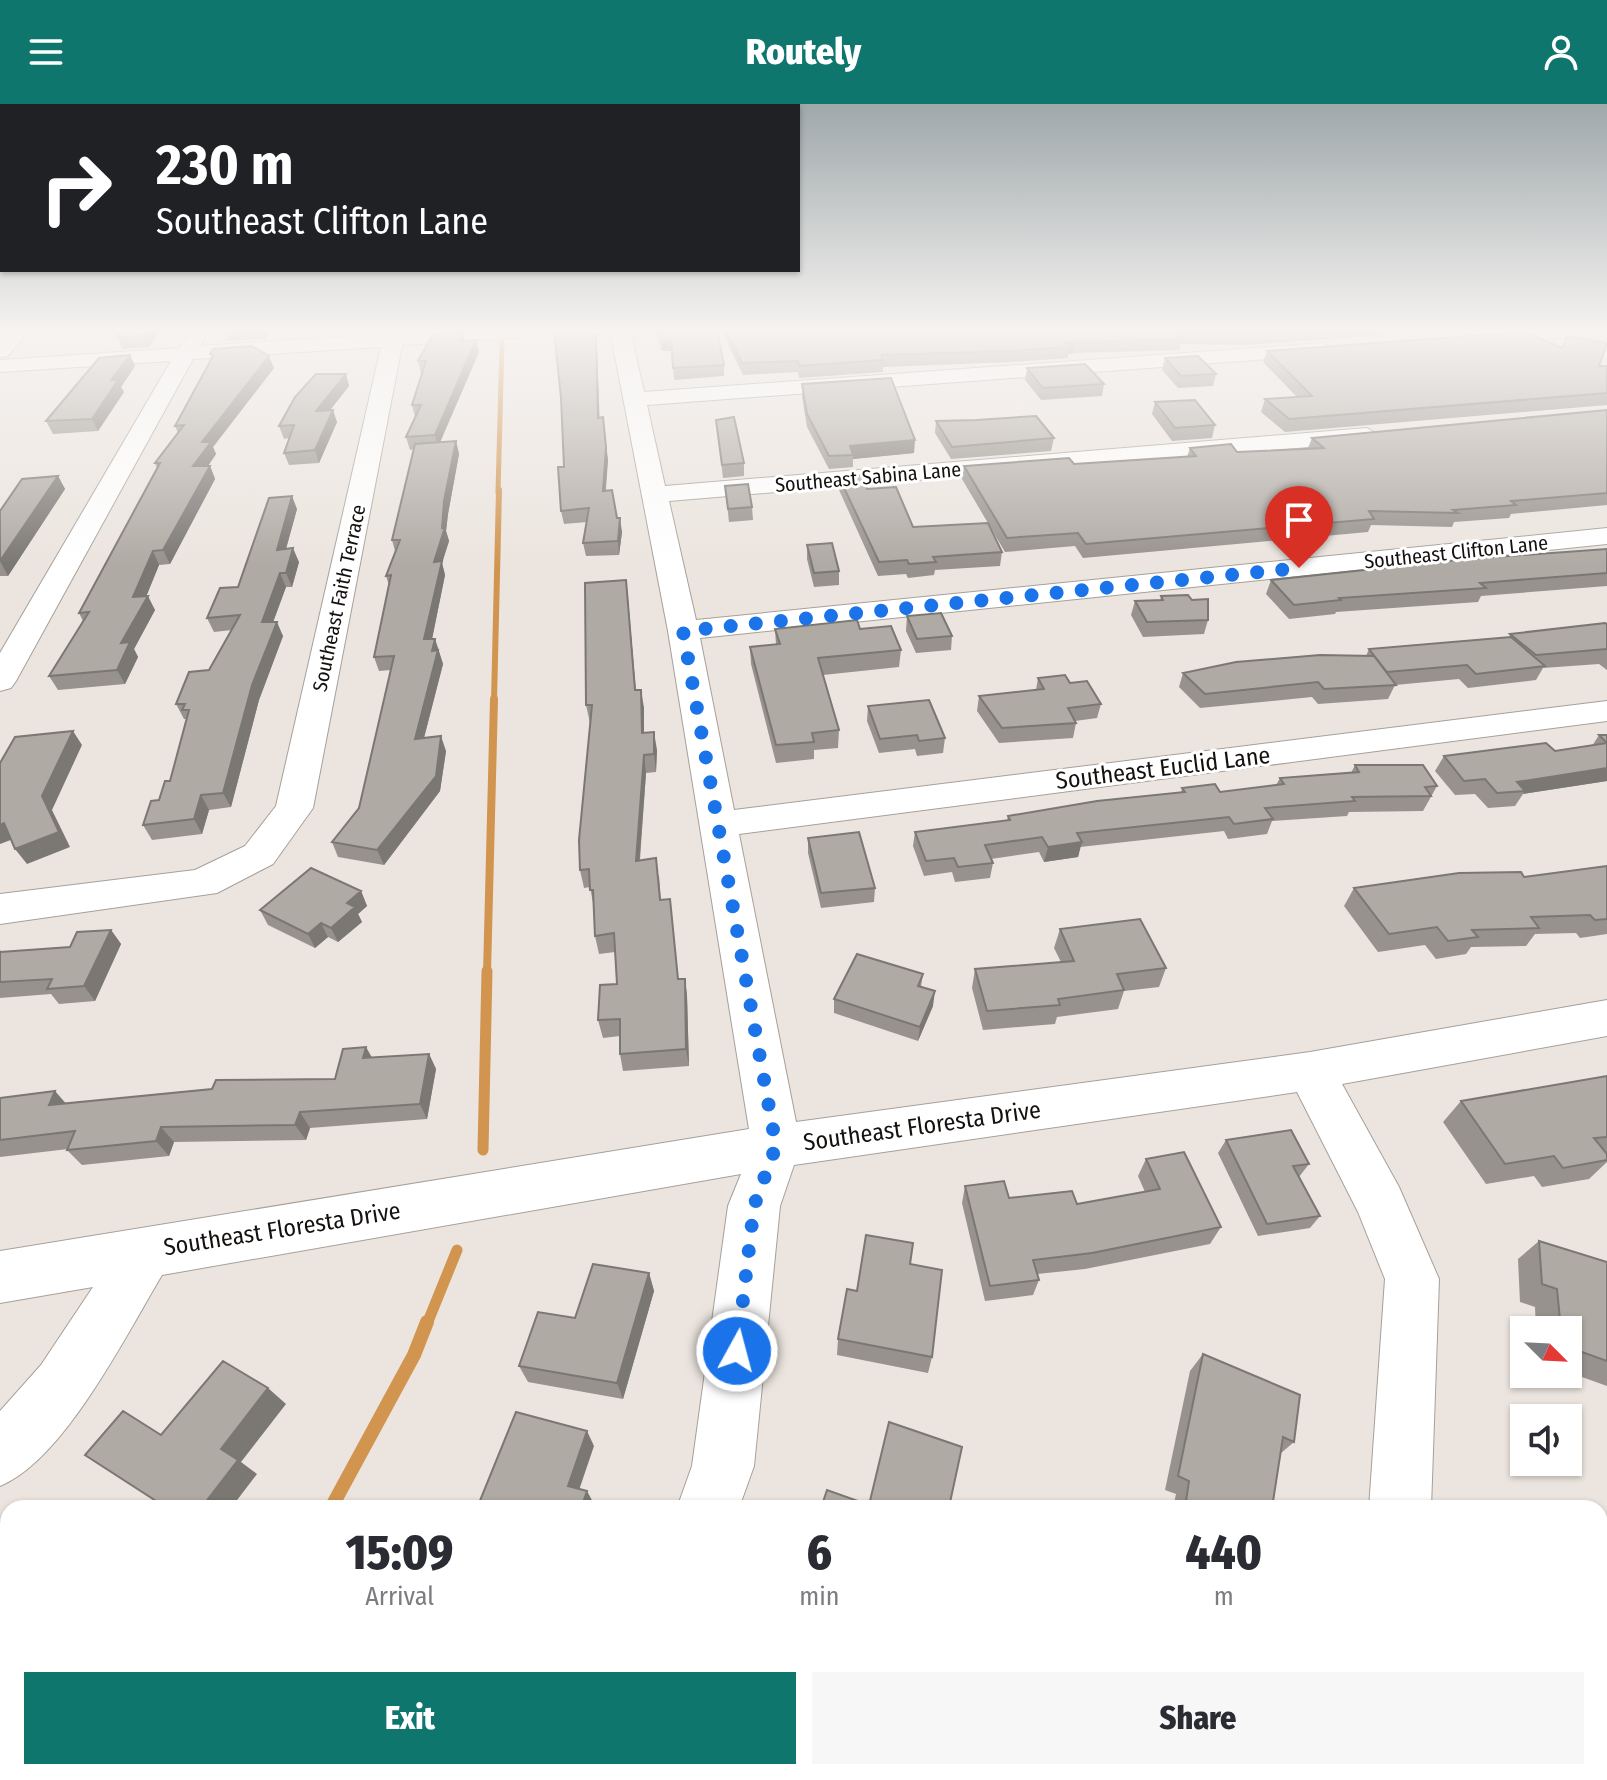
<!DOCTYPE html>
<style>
:root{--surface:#fff;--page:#f7f7f7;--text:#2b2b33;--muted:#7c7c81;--accent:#0f766e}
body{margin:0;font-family:"Fira Sans Condensed",sans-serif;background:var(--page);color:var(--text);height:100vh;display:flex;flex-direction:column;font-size:30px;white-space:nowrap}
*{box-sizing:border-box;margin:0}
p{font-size:26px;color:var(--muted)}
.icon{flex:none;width:44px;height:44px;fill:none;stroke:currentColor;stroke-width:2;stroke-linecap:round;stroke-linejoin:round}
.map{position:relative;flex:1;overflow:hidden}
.panel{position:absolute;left:0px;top:1396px;width:1608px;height:280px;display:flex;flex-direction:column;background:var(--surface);border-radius:24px 24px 0 0;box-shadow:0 2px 6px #0004}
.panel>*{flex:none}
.top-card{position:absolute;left:0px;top:0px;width:800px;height:168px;box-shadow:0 2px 6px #0004;background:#202124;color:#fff;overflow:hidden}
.needle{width:52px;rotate:114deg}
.fabs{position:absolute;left:1510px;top:1212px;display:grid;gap:16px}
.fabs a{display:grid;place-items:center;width:72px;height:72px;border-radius:0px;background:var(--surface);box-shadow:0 2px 6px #0004;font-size:40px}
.pin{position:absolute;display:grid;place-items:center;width:68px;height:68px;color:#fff;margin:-82px -34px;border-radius:50% 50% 50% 0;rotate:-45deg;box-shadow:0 0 8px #0007}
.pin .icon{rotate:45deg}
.me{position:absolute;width:88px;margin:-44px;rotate:7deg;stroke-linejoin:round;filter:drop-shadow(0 0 6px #0008)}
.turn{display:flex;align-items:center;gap:28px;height:168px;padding:0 24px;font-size:36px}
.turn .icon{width:104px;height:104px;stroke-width:2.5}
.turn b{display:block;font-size:56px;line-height:68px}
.eta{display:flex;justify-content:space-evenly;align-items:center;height:136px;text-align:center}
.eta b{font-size:48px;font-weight:800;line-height:56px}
.action{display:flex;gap:16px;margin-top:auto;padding:16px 24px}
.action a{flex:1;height:92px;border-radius:0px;background:var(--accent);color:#fff;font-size:32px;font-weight:800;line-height:92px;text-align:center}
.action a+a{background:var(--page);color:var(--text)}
header{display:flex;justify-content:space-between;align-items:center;height:104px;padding:0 24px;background:var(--accent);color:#fff;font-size:36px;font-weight:800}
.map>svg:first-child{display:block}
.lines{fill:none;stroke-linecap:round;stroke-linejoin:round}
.stream-far4{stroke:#d19550;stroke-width:5}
.stream-far3{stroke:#d19550;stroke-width:6}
.stream-far2{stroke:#d19550;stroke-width:8}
.stream-far1{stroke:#d19550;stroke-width:11}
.stream{stroke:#d19550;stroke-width:14}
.minor-casing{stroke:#a6a09a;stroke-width:2}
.major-casing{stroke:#a6a09a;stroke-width:2}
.minor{fill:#fff;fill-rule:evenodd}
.major{fill:#fff;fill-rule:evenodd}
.wall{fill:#97928d}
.shaded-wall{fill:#7b7773}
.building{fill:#b0aaa4;stroke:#7b7773;stroke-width:2}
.route{stroke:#1a73e8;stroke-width:14;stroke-dasharray:0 25.2}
.labels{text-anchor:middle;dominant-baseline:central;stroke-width:6;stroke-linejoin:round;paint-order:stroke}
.far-street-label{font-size:20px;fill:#14110f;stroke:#fff}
.street-label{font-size:24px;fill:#14110f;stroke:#fff}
</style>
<header><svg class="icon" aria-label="menu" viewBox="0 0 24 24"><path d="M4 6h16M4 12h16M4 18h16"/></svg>Routely<svg class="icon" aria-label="person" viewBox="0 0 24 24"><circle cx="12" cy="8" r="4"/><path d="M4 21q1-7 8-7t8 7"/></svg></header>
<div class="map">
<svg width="1607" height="1676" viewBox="0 0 1607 1676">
<rect width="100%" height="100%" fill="#ece5df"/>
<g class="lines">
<path class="stream-far4" d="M498,388L502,238"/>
<path class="stream-far3" d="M494,597L499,386"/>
<path class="stream-far2" d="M487,869L494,595"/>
<path class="stream-far1" d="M483,1046L487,867
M427,1220L457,1146"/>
<path class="stream" d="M331,1404L414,1251L427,1218
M172,1676L177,1668"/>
<defs>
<path id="minor" d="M191,226L203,227L206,231L200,242L384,230L385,226H548L538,232L402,241L313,704L273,760L217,789L0,820V790L195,766L245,742L276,702L381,243L193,255L16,577L11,584L0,587V549L171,257L0,268V256L179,244Z
M610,226H630L644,288L1323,239L1333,245L1323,251L647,301L665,382L1367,324L1379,331L1367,338L669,397L696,516L1607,424V440L700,534L734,706L1607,597V617L739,730L796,1018L1310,948L1607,896V932L1342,980L1399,1083L1439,1175L1431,1404H1369L1385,1175L1358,1108L1297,988L794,1061L780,1102L754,1362L739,1404H677L692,1362L728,1102L741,1070L162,1171C126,1231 64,1356 0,1382V1307L41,1261L93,1183L0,1199V1147L749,1025L668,527Z
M1589,226L1579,232L1473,240L1463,234C1476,219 1565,226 1589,226Z
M571,1668H643L640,1676H568Z
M1350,1668H1422V1676H1350Z"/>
<path id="major" d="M7,226H29L8,252L0,253V234Z"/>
</defs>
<use href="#minor" class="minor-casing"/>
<use href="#major" class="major-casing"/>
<use href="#minor" class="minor"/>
<use href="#major" class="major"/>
</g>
<path class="wall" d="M122,226H160L149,243L122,245L117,233Z
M225,226H270L265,235L229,237Z
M655,226H717L724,261V272L674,276L672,247H662Z
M721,226H1450L1246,241L1181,240L1179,246L1073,249L1068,250V254L1011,258L883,263V268L799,274L798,268L743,271Z
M463,228L465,237L476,236L479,248L440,338L456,337L459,350L448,410L446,427L449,437L442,459L445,471L432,535H435L443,560L424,634L446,647L440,687L384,761L338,753L332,738L359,704L391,566L379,567L374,553L389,481L386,472L395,447L392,436L414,345L410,346L406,333L415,313L412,301L422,269H421L418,257Z
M589,231L596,232L597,244L599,313L608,356L606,386L622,428L619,451L586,452L583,439L587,418L564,420L561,407L564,363Z
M1267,247L1607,262V302V301L1285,328L1261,308L1265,295L1297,293L1263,258Z
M210,250L274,264L213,343L216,350L208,362H210L215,375L170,460L159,461L146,492L155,506L134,545L138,553L125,580L58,586L49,572L83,517L79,509L157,364L155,359L178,329L175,322L212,254Z
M130,251L135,262L121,283L124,288L98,327L53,330L46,317Z
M1165,254L1216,270L1213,282L1178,284L1162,266Z
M1027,264L1104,280L1102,292L1041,296L1025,276Z
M346,270L349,282L330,306L337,318L319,359L289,361L284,349L289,334L284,335L279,322Z
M802,280L914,349L853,355V363L829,365L807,323L802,293Z
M1155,298L1215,321L1212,334L1172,337L1152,310Z
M1607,307V401L1511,410L1509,414L1454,418L1452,423L1371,421L1368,428L1083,454L1075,442L1005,448L962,375L964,362L1074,360L1187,353L1190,344L1237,348L1308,344L1312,334Z
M716,316L744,359V372L723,374Z
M936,317L1054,334L1051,347L951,355L935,329Z
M58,372L65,385L8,472H0V407Z
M839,373L867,385L913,423L1002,448L1000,462L935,466L934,471L908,474L906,470L878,472L839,386Z
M725,382L752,403L753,416L729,418Z
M297,405L286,445L299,458L292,483H286L273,518L283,532L259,596L231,703L209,706L202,730L152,736L143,721L170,677L187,615H184L176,600L209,566L232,526L214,528L207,514L238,483Z
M807,441L839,467V481L814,483L807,455Z
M1607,445V482L1481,492L1478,498L1336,508L1335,510L1289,515L1266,490L1271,476Z
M626,476L636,586L644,604V629L657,646L656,668L646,669L640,756L659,772L661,796L672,813L678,875H685L687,892L689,962L623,967L620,950V932L603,934L598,916L617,880L615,848L599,850L595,832L594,804L590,783L584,784L580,766L590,619L586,601Z
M1161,492L1192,496L1208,516L1204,530L1143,533L1131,511L1135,497H1160Z
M907,512L952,532L951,546L916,549L906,527Z
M1607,520V566L1599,560L1543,564L1536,576L1468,584L1459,575L1395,581L1388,595L1318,600L1312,593L1200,604L1179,583L1183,569L1366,552L1369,545L1509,533L1510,530Z
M775,525H860L901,546L899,563L823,571L839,626L838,644L814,646V655L776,659L751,560L750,543L776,541Z
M1038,574L1070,579L1101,600L1097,614L1075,617L1076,619L1073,634L999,639L977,607L979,592L1036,586Z
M868,602L945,634L943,649L917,652L915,645L879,649L867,617Z
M1599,631H1607V677L1523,690L1515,702L1488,704L1475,690L1455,691L1435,667L1444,652L1555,647L1592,642Z
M1355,661L1437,682L1423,707L1349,708L1347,712L1272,717L1267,730L1228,735L1224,727L1080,743L1078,753L1044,758L1039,748L991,755L993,759L990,774L955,778L952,768L924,772L913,742L915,728L1007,717L1008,712L1181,689L1182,684L1220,688L1276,681L1280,674L1351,669Z
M808,734L875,784L874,798L821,804L808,749Z
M1607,762V830L1580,834L1576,829L1535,830L1526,842L1471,843L1466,850L1436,855L1425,841L1378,848L1344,802L1354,784L1524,773Z
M361,787L367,802L358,810L362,818L338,838L328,833L315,844L268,821L260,806Z
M1060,825L1166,864L1159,883L1124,887L1118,905L1057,913L1055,920L983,926L972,884L975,865L1061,858L1054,844Z
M111,826L121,840L95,897L59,900L51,890L0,894V846L2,848L70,843Z
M923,870L921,883L933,902L918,937L834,909V895Z
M429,950L436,965L427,1015L310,1024L306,1036L174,1038L169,1052L82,1061L67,1046L68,1045L0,1053V994L66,1000L335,975L372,954Z
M1607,972V1058L1589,1075L1542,1083L1534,1072L1486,1080L1443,1018L1461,997Z
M1226,1036L1309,1060L1299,1073L1320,1112L1310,1124L1258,1132L1218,1049Z
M1146,1055L1221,1123L1210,1140L1085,1165L1037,1170L1039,1176L1033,1191L985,1197L962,1099L965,1082L1009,1094L1077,1100L1145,1088L1138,1072Z
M1539,1137L1607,1158V1282L1568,1268V1226H1536L1535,1203L1520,1198L1518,1155Z
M910,1160L932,1253L928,1269L837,1251L838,1235L857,1187Z
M649,1169L654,1187L623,1295L528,1278L519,1262L575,1214Z
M1203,1250L1294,1338L1280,1350L1272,1404H1173L1176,1390L1165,1386L1190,1267Z
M1131,1668H1274L1273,1676H1129Z
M1543,1668H1600L1607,1676H1543Z"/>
<path class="shaded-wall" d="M147,226H160L149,243L144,232Z
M262,226H270L265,235Z
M596,232L597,244L600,326L598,314Z
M671,235L672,246L662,247L661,236Z
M476,236L479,248L438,343L435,331Z
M1075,238L1073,249L1068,250L1070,243L1066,239Z
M130,251L135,262L121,283L124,288L98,327L92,315L111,276Z
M269,252L274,264L213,343L216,350L199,375L193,362L202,338Z
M346,270L349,282L320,319L316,307Z
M333,306L337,318L319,359L315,346Z
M603,313L608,356L604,400L603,387Z
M915,336L914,349L853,355V351L850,342Z
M456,337L459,350L448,410L446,427L449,437L442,459L445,471L429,550L424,535L434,458L442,424L444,397Z
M210,362L215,375L170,460L163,446Z
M58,372L65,385L8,472L0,457Z
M292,392L297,405L282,459L277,446Z
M620,414L622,428L619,451L618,437Z
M293,444L299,458L292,483L286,469Z
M153,447L159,461L142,503L148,492L155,506L134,545L138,553L125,580L117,566L121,539L133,493Z
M280,469L286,483L268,532L262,518Z
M626,476L628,493L637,604L635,586Z
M277,518L283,532L259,596L231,703L223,689L252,581Z
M435,535L443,560L420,649L415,635Z
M641,586L644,604V646L642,629Z
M73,627L82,641L52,706L70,743L27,760L15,745Z
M654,628L657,646L656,668L654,650Z
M441,632L446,647L440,687L384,761L377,746Z
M644,651L646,669L638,775L636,757Z
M1607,664V677L1523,690L1525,687L1517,678Z
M201,691L209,706L202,730L194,715Z
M4,719L16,734L0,740V721Z
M1082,738L1078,753L1044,758L1048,743Z
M361,787L367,802L358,810L362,818L338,838L331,824L347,799Z
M321,819L328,833L315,844L308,830Z
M111,826L121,840L95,897L84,882Z
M685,875L687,892L689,962L686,945Z
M935,887L933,902L918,937L920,923Z
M366,943L375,959L363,954Z
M429,950L436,965L427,1015L420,1000Z
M55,987L69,1003L49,1001Z
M300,1008L310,1024L306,1036L295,1021Z
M161,1023L174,1038L169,1052L156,1037Z
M649,1169L654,1187L623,1295L617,1279Z
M268,1284L286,1300L241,1358L257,1370L231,1404H201L221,1345Z
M587,1327L594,1342L576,1395L568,1382Z
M587,1387L594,1400L593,1404H581Z
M463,1668H479L475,1676L460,1674Z"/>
<path class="building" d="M122,226H147L144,232L117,233Z
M554,226H588L589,231L596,232L598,314L603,313L606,343L603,387L612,386L617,414H620L618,437L583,439L589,404L561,407L558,363H564L561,294Z
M658,226H717L724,261L673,264L671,235L661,236Z
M726,226H1300L1249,230L1176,229L1182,235L1075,238L1066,239L1070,243L1013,247L881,251L883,256L799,262L798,257L742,259Z
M463,228L460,237L476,236L435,331L406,333L421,301H412L426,257H418L433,230Z
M1525,228L1562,244L1568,232L1607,239L1599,262H1607V289L1289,315L1265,295L1312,292L1267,247Z
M252,242L269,252L202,338H211L193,362H210L163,446L153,447L133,493L148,492L121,539L130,538L117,566L49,572L89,508L79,509L160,359H155L184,321L175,322L213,252L210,250L213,245Z
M130,251L111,276H118L92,315L46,317L99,254Z
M1198,252L1216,270L1181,272L1165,254Z
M1085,260L1104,280L1043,284L1027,264Z
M316,270H346L316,307L333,306L315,346L284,349L294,321L279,322L295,293Z
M891,274L915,336L850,342L853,351L829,352L807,310L802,280Z
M1195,296L1215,321L1175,324L1155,298Z
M1607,306V389L1511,397L1516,401L1453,406L1458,409L1369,407L1374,415L1086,440L1078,429L1007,434L964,362L1069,354L1074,360L1196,352L1190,344L1231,340L1237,348L1324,344L1312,334Z
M1036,312L1054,334L952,343L936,317L976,316Z
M734,313L744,359L722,361L716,316Z
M456,337L444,397L442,424L445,423L434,458L442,457L424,535H435L432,547L438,546L415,635L441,632L436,672L377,746L332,738L359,704L394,552L374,553L391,471L386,472L400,436H392L415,340Z
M862,371L867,385L896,383L913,423L988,419L1002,448L933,453L936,458L909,460L907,456L879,458L839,373Z
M58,372L0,457V407L22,375Z
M748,380L752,403L728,405L725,382Z
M292,392L277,446L293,444L286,469H280L262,518H277L252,581L223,689L201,691L194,715L143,721L151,697L159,696L165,677H170L189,606H182L185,600H176L189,568L209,566L240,511L207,514L220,484L238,483L269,394Z
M832,439L839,467L814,469L807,441Z
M1607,445V469L1480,479L1486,484L1339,494L1341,496L1294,501L1271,476L1467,455Z
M626,476L635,586H641L642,629L654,628V650L644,651L636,757L656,754L660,796L670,795L678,875H685L686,945L620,950V915L598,916L600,881L617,880L614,829L595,832L593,786H590L589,765L580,766L579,736L592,601H586L585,479Z
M1188,491L1192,496L1208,495V516L1147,518L1135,497L1163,496L1161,492Z
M941,509L952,532L917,535L907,512Z
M857,516L860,525L891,522L901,546L818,554L839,626L812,629L814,638L776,641L750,543L780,540L775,525Z
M1605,519L1607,520V545L1536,551L1510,530Z
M1511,533L1545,562L1476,570L1467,561L1387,568L1369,545Z
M1320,551L1374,552L1396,581L1324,585L1318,578L1205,590L1183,569L1236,558Z
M1065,571L1070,579L1087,577L1101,600L1068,604L1076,619L1002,624L979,592L1044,585L1038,574Z
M929,596L945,634L919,637L917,631L880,635L868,602Z
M73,627L42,692L59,728L15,745L4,719L0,721V659L15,633Z
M1599,631H1607V639Z
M1546,639L1555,647L1607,639V664L1517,678L1525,687L1497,689L1485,675L1464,677L1444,652Z
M1355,661H1423L1437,682L1425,683L1431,692L1352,693L1355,697L1265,704L1273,715L1234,720L1229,713L1077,729L1082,738L1048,743L1042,733L985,741L993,759L958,763L954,754L926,757L915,728L1010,716L1008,712L1097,697L1185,688L1182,684L1215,680L1220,688L1284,680L1280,674L1359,668Z
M859,728L875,784L821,789L808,734Z
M1607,762V815L1595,816L1590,811L1531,813L1539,824L1472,826L1478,833L1448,837L1437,823L1389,830L1354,784L1459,769L1521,768L1524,773Z
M311,764L361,787L347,799L355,803L331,824L321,819L308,830L260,806Z
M1140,815L1166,864L1117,870L1124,886L1058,895L1060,901L987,907L975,865L1074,857L1060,825Z
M111,826L84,882L47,885L52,875L0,878V848L70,843L77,828Z
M857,850L923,870L918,882L935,887L920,923L834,895Z
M366,943L363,954L429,950L420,1000L300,1008L295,1021L161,1023L156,1037L67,1046L75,1027L0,1036V994L55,987L49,1001L212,985L216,976L335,975L343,945Z
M1607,972V1033L1594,1034L1607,1050V1056L1563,1064L1554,1052L1505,1060L1461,997Z
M1291,1026L1309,1060L1293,1062L1320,1112L1267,1120L1226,1036Z
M1184,1048L1221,1123L1092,1149L1033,1156L1039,1176L990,1182L965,1082L1004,1077L1009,1094L1072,1087L1077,1100L1160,1085L1146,1055Z
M866,1131L913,1139L910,1160L942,1166L932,1253L838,1235L847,1185L857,1187Z
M1539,1137L1607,1158V1257L1568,1243V1226H1561L1557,1185L1542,1180Z
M593,1160L649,1169L617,1279L519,1262L538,1208L575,1214Z
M1203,1250L1300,1291L1294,1338L1283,1333L1272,1404H1185L1189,1377L1178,1372Z
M223,1257L268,1284L221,1345L238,1356L201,1404H167L85,1351L123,1307L161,1331Z
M516,1308L587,1327L568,1382L587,1387L581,1404H477Z
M889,1318L962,1343L949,1403L953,1404H821L827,1386L869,1401Z
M8,1460V1589L0,1583V1470Z
M1600,1653L1607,1657V1676H1574V1668H1600Z
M451,1668H463L460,1674Z
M759,1668H865L863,1676H756Z
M1143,1668H1274L1273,1676H1143L1142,1675Z"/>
<linearGradient id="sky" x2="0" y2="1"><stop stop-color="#9fa8ab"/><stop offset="0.49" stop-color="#f6f3f1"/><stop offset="1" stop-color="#f6f3f1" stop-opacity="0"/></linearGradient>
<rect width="1607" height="461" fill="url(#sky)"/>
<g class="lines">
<path class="route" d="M737,1247L754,1102L776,1042L683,527L1299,464"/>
</g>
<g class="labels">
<g class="far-street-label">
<text transform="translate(868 373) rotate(-5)">Southeast Sabina Lane</text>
<text transform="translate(1456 448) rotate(-6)">Southeast Clifton Lane</text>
<text transform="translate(339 494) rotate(-78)">Southeast Faith Terrace</text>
</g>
<g class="street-label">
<text transform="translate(1163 664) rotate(-7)">Southeast Euclid Lane</text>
<text transform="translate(922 1022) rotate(-8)">Southeast Floresta Drive</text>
<text transform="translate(282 1125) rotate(-9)">Southeast Floresta Drive</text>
</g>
</g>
</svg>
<div class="fabs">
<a><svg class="needle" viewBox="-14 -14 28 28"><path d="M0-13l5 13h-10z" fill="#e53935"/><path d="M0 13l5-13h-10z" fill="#7c7c81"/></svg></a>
<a><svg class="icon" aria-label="sound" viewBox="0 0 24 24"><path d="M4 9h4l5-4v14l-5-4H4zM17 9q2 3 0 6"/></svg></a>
</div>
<div class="pin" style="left:1299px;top:464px;background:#d93025"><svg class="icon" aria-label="arrive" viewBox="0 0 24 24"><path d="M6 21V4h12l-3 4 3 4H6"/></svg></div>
<svg class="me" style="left:737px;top:1247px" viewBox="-20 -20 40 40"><circle r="17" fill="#1a73e8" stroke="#fff" stroke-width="3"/><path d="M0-11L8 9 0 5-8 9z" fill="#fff"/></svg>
<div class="top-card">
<div class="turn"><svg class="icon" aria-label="right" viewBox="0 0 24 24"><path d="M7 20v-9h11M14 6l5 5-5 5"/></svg><div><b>230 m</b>Southeast Clifton Lane</div></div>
</div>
<section class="panel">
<div class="eta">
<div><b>15:09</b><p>Arrival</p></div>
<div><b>6</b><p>min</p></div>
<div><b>440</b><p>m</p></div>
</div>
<div class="action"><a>Exit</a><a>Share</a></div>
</section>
</div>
